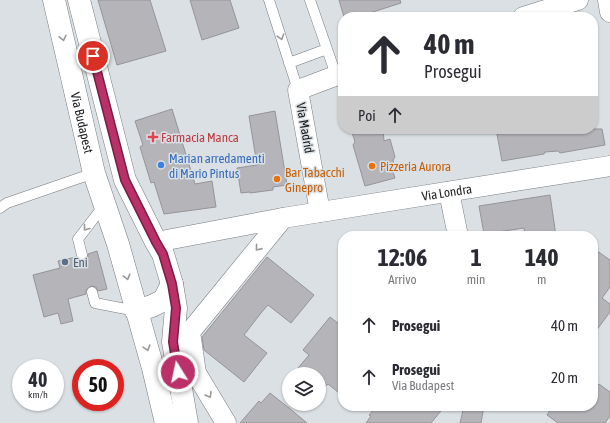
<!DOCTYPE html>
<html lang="it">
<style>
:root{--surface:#fff;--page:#f7f7f7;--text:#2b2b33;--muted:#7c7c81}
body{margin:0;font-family:"Asap Condensed",sans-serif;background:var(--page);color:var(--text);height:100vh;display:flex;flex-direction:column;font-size:15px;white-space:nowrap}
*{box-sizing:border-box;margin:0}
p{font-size:13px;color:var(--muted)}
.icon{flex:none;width:22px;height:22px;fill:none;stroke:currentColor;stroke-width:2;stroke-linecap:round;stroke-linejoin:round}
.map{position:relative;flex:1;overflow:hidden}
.drawer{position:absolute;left:338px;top:231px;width:260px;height:180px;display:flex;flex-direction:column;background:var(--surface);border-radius:16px;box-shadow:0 1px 3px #0004}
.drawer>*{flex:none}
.hud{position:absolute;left:338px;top:12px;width:260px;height:122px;border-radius:16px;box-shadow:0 1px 3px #0004;background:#fff;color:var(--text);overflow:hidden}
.tools{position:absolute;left:282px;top:367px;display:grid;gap:8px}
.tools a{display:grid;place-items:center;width:44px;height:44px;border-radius:50%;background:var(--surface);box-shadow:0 1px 3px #0004;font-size:20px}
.speed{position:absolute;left:12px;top:359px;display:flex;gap:8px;font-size:20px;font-weight:700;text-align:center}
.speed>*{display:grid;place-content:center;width:52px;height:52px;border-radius:50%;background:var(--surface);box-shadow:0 1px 3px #0004;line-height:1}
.speed small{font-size:10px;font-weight:400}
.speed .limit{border:6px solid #d22;background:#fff;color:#111}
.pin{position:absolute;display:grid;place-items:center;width:34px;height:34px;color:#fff;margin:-17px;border:2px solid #fff;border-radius:50%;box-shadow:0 1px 4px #0007}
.me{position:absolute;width:44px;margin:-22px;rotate:350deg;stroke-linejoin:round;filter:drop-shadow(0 0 3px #0008)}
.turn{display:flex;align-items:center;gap:14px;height:84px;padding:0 20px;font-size:18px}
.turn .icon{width:52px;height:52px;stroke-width:2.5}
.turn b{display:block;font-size:28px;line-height:34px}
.then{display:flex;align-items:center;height:38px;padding:0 20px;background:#0003;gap:8px;font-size:15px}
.eta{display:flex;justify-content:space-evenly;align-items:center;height:68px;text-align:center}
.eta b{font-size:24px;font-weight:700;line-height:28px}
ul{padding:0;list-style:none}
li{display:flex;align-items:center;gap:12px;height:52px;padding:0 20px}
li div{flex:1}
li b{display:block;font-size:15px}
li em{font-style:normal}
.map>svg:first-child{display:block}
.building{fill:#b4b4b9;stroke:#959499}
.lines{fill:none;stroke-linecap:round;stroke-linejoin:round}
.service-casing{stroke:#777b7e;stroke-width:11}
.minor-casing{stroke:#777b7e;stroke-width:21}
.secondary-casing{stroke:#777b7e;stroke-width:23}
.service{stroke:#fff;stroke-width:10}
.minor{stroke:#fff;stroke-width:20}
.secondary{stroke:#fff;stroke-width:22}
.oneway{stroke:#99999a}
.route-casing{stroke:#791f44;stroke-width:10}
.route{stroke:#ba3069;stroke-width:7}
.health-dot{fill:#e0444e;stroke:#dbe0e4;stroke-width:1.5}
.shop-dot{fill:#3f7fe0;stroke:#dbe0e4;stroke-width:1.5}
.food-dot{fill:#e8710a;stroke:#dbe0e4;stroke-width:1.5}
.service-dot{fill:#5c6f8a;stroke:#dbe0e4;stroke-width:1.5}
.labels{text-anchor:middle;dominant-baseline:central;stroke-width:3;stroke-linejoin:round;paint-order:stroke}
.street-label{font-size:13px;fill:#1c1d1f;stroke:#dbe0e4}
.health-label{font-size:13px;fill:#be3a42;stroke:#dbe0e4;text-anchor:start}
.shop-label{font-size:13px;fill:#366cbe;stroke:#dbe0e4;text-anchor:start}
.food-label{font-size:13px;fill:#c56008;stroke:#dbe0e4;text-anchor:start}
.service-label{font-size:13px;fill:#4e5e75;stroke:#dbe0e4;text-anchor:start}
</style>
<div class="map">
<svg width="610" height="423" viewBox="0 0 610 423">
<rect width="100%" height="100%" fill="#dbe0e4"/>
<path class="building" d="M98,0H150L166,51L117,65Z
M190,0H230L239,28L202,40Z
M339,0H400L401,3L357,17H344Z
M172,109L195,184L212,181L216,207L164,214L154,182L151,183L140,147L143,145L135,121Z
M275,111L287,185L273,187V190L250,193V192L241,193L237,168L257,165L249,116Z
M351,129H383L384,141L390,139L395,157L393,160L395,168L392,169L395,178L365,186L353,145L355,142Z
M496,129H602L605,145L560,153L558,151L545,152L544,154L502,161Z
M550,195L556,236H534V233L525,234L524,228L484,234L479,206Z
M593,248L610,260V287L602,298L610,304V312L593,335Z
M97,251L107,289L98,291L96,287L91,286L86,290V294L68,299L73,321L61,324L58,313L44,317L33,275L60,268L58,261L76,257L80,261H84L88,257V254Z
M267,257L314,295L291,323L268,305L261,313L244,335L267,353L244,382L204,350L202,337Z
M330,317L343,327V396L328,384L319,393V374H293L309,355L303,350Z
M599,384L610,392V416L605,423H558L547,415L553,406H593V392Z
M270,393L289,408L307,423H240L259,401L261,403Z
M377,406H445L431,423H366L371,416L369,415Z
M464,406H484L481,423H460Z"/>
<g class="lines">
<defs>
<path id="service" d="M269,0L298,90
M310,0L336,75
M289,63L327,49
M0,208L7,203L94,173
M82,255L78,239L105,204
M92,292L95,303L136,311"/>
<g id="minor">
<path d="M608,0L610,12"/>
<path d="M523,17L578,0"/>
<path d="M449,192L458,236"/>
<path d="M320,212L298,90L343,73"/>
<path id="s1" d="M156,242L283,218L610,166"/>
<path d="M226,423L196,373L190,332L283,218"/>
</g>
<g id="secondary">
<path id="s2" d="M54,0L94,173L118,244L153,368L166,423"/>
<path d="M79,0L125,180L156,242L163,254L172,284L176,308L173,342L187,423"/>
<path d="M136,311L152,306L164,300L172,284"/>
</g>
</defs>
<use href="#service" class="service-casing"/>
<use href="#minor" class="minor-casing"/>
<use href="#secondary" class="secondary-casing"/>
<use href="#service" class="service"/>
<use href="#minor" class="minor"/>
<use href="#secondary" class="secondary"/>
</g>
<defs><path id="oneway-chevron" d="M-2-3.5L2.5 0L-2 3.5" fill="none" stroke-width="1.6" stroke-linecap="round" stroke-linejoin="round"/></defs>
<g class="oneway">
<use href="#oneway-chevron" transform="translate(281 37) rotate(72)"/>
<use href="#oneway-chevron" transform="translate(63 38) rotate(77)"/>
<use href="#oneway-chevron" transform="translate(86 228) rotate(128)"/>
<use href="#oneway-chevron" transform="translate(258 248) rotate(129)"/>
<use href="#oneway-chevron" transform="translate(127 277) rotate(75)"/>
<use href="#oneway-chevron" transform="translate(147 348) rotate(74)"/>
<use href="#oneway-chevron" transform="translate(209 395) rotate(59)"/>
</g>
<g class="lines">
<defs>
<path id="route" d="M93,56L125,180L156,242L163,254L172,284L176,308L173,342L178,372"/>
</defs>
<use href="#route" class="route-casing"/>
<use href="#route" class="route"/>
</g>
<path class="health-dot" d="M151 131h4v4h4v4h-4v4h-4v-4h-4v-4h4z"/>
<circle class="shop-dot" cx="161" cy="165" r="4"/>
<g class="food-dot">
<circle cx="372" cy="166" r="4"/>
<circle cx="277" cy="179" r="4"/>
</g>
<circle class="service-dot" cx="65" cy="262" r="4"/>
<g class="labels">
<g class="street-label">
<text stroke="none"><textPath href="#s2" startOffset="126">Via Budapest</textPath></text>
<text transform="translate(305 128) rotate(80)">Via Madrid</text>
<text stroke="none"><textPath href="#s1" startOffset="295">Via Londra</textPath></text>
</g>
<g class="health-label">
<text x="161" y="137">Farmacia Manca</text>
</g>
<g class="shop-label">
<text x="169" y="158">Marian arredamenti<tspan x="169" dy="15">di Mario Pintus</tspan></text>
</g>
<g class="food-label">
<text x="380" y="166">Pizzeria Aurora</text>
<text x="285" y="172">Bar Tabacchi<tspan x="285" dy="15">Ginepro</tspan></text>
</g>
<g class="service-label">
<text x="73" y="262">Eni</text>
</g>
</g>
</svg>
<div class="tools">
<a><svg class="icon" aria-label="layers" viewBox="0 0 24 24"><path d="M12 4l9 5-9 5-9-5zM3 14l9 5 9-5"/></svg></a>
</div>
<div class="speed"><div>40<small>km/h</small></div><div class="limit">50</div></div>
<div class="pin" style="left:93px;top:56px;background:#d93025"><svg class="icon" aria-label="arrive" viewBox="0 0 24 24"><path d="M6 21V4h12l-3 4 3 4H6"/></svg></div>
<svg class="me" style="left:178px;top:372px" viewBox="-20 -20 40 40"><circle r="17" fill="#ba3069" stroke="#fff" stroke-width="3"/><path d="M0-11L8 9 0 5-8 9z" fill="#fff"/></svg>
<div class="hud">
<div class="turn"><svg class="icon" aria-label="ahead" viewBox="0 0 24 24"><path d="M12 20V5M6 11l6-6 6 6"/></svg><div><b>40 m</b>Prosegui</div></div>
<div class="then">Poi<svg class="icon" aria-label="ahead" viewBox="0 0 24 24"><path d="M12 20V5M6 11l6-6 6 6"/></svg></div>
</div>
<section class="drawer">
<div class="eta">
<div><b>12:06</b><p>Arrivo</p></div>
<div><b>1</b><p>min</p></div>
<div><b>140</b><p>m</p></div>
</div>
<ul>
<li><svg class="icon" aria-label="ahead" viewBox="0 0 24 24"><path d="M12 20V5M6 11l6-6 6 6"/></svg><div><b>Prosegui</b></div><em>40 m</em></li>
<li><svg class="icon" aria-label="ahead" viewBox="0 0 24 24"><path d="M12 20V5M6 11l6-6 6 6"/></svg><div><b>Prosegui</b><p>Via Budapest</p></div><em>20 m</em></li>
</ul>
</section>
</div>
